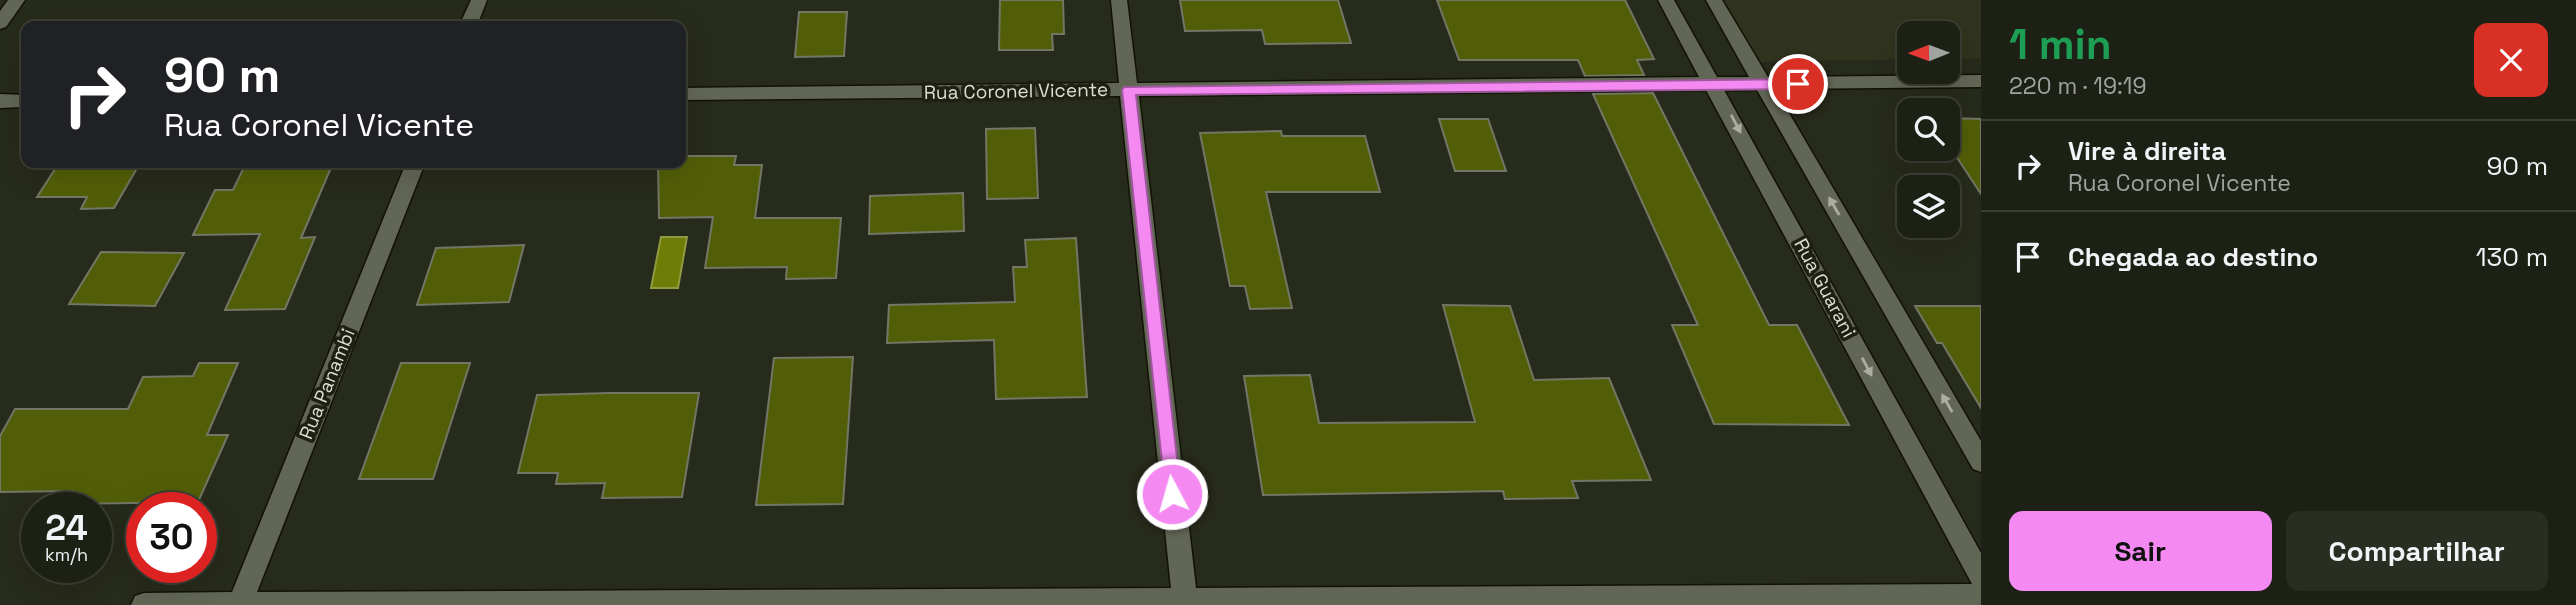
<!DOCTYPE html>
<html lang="pt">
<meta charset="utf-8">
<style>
:root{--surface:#1d2014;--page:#2a2d22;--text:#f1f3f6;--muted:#a0a3a0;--line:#3b3e34;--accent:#f389f1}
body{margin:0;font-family:"Space Grotesk",sans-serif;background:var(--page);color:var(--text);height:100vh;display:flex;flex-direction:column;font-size:26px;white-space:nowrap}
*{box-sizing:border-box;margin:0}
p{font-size:23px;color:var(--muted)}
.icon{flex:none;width:38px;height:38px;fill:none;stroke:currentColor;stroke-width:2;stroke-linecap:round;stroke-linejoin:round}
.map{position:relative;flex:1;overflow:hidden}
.panel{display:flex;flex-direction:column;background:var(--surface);width:595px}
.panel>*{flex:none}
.banner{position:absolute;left:21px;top:21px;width:665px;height:147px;border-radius:14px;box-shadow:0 7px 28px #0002,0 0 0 2px var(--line);background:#202124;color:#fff;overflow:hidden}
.needle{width:46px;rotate:269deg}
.buttons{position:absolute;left:1897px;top:21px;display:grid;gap:14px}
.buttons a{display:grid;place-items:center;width:63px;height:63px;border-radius:14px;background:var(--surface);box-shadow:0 7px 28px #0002,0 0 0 2px var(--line);font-size:35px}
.speed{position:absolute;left:21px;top:492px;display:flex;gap:14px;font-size:35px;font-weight:700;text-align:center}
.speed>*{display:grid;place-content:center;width:91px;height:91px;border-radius:50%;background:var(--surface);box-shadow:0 7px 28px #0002,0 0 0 2px var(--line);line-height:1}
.speed small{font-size:18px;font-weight:400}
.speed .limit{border:10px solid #d22;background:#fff;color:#111}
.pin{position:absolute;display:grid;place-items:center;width:60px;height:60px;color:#fff;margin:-30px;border:4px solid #fff;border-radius:50%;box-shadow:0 2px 7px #0007}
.me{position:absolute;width:77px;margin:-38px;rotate:354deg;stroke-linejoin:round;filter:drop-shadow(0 0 5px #0008)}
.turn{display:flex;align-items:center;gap:24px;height:147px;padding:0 28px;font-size:32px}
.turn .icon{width:91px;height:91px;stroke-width:2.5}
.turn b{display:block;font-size:49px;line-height:60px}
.round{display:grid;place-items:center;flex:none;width:74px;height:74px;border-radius:14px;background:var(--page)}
.head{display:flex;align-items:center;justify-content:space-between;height:119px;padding:0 28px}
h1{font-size:42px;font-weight:700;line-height:52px;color:#1e9e55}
.primary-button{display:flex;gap:14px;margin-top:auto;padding:14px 28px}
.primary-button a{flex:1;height:80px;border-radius:14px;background:var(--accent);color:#111;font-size:28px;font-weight:700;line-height:80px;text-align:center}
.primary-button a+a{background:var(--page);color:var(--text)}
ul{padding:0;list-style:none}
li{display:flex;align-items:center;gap:21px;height:91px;padding:0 28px;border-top:2px solid var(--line)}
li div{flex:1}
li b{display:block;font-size:26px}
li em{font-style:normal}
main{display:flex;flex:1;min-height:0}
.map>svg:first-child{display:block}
.built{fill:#30341e}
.water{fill:#6e7d05;stroke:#8f9a43;stroke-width:2}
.building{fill:#525e07;stroke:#727665;stroke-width:2}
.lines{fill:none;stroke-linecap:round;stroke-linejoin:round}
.minor-casing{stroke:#101305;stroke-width:3}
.minor{fill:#626655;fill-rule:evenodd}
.oneway{fill:#abaea1}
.route{fill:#f389f1;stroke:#9e599d;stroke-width:2}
.labels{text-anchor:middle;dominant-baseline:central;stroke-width:7;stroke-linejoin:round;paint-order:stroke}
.street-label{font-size:19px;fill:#dbded4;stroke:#1e2112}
</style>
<main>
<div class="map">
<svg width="1981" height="605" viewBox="0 0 1981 605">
<rect width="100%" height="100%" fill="#272b1b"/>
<path class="built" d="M1721,0H1981V58L1948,59V33H1909V59L1759,62Z"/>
<path class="water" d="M661,237H687L678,288H651Z"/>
<path class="building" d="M1000,0H1063L1064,34H1052L1053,50H999Z
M1180,0H1338L1351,43L1265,44L1262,30L1185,31Z
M1437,0H1625L1654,59L1637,60L1644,75L1585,76L1578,60H1459Z
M799,12H847L844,56L795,57Z
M1653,93L1769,325H1797L1849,425L1714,424L1672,325H1698L1593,94Z
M1948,118L1981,119V194L1948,144Z
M1439,119H1488L1506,171H1455Z
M1035,128L1038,198L987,199L986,129Z
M1281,131L1282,136H1365L1380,192H1266L1292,308L1250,309L1245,286H1230L1200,133Z
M681,156H736L734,165H762L755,218H841L836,278L786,279L787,267L705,268L713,217L659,218L658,163H681Z
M59,163H140L114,208L81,209L87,197H37Z
M246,163H333L301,238L315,237L285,309L225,310L260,234L193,235L215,190H233Z
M963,193L964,231L869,234L870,196Z
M1076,238L1087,397L996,399L994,340L887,343L889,305L1015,302L1013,267H1027L1025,240Z
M524,245L509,302L417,305L436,248Z
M101,252L184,253L155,306L69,304Z
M1443,305L1510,306L1534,380L1609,378L1651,480L1572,481L1578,498L1505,499L1503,491L1263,495L1244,376L1310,375L1319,423L1475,422Z
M1915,306H1981V408L1942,343H1937Z
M853,357L843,504L756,505L774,358Z
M199,363H238L207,435H228L198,502L66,504L72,491L0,492V436L15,409H128L143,377L193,376Z
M401,363H470L433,479H359Z
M610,393H699L682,497L602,498L605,483L556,484L558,473H518L537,395Z"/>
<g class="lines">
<defs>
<path id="minor" d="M8,0H25L6,27L0,29V11Z
M471,0H487L477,26H459Z
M1111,0H1127L1137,83L1699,77L1658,0H1674L1717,77H1749L1706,0H1722L1768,77L1981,75V87L1775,89L1981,441V472L1973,469L1757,90H1724L1981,553V605H131L135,596L144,593L232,592L406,163H425L257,592L1171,588L1120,96L681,100V88L1119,83ZM1706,90L1972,584L1196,588L1139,96Z
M0,94L26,95V107L0,108Z"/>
</defs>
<use href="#minor" class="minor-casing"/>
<use href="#minor" class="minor"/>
</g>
<defs><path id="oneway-solid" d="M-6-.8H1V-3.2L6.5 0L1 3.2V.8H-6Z" transform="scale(1.75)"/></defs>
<g class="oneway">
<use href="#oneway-solid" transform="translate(1736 124) rotate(62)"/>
<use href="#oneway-solid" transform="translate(1834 206) rotate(-120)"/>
<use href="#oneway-solid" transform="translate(1867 367) rotate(62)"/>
<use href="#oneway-solid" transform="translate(1947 403) rotate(-120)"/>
</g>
<path class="route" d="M1798,79L1805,84L1798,89L1136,95L1181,494L1179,499L1172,502L1166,499L1122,90L1124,87Z"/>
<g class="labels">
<g class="street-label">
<text transform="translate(1016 91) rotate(-1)">Rua Coronel Vicente</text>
<text transform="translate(1825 288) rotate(62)">Rua Guarani</text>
<text transform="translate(327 384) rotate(-68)">Rua Panambi</text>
</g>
</g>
</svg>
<div class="buttons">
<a><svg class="needle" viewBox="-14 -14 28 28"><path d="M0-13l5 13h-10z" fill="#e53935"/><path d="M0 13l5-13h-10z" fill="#a0a3a0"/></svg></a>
<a><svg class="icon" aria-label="search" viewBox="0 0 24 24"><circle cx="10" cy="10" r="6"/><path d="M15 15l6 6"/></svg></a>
<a><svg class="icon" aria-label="layers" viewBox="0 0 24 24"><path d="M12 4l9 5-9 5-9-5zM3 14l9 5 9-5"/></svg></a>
</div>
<div class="speed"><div>24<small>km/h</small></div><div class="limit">30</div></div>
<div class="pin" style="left:1798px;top:84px;background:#d93025"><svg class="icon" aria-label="arrive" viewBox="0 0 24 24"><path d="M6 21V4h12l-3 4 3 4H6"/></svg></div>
<svg class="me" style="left:1172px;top:494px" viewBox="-20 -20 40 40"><circle r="17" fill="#f389f1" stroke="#fff" stroke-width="3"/><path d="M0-11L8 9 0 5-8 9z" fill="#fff"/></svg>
<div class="banner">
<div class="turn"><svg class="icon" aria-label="right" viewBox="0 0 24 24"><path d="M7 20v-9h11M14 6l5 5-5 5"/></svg><div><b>90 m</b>Rua Coronel Vicente</div></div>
</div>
</div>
<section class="panel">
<div class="head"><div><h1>1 min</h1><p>220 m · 19:19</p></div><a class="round" style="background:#d93025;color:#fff"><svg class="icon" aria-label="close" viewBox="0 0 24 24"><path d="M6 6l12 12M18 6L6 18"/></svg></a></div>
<ul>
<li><svg class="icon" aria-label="right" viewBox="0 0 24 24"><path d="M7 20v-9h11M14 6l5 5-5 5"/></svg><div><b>Vire à direita</b><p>Rua Coronel Vicente</p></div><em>90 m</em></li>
<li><svg class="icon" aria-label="arrive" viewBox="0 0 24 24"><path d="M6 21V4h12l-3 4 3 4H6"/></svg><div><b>Chegada ao destino</b></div><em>130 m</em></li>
</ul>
<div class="primary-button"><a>Sair</a><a>Compartilhar</a></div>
</section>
</main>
